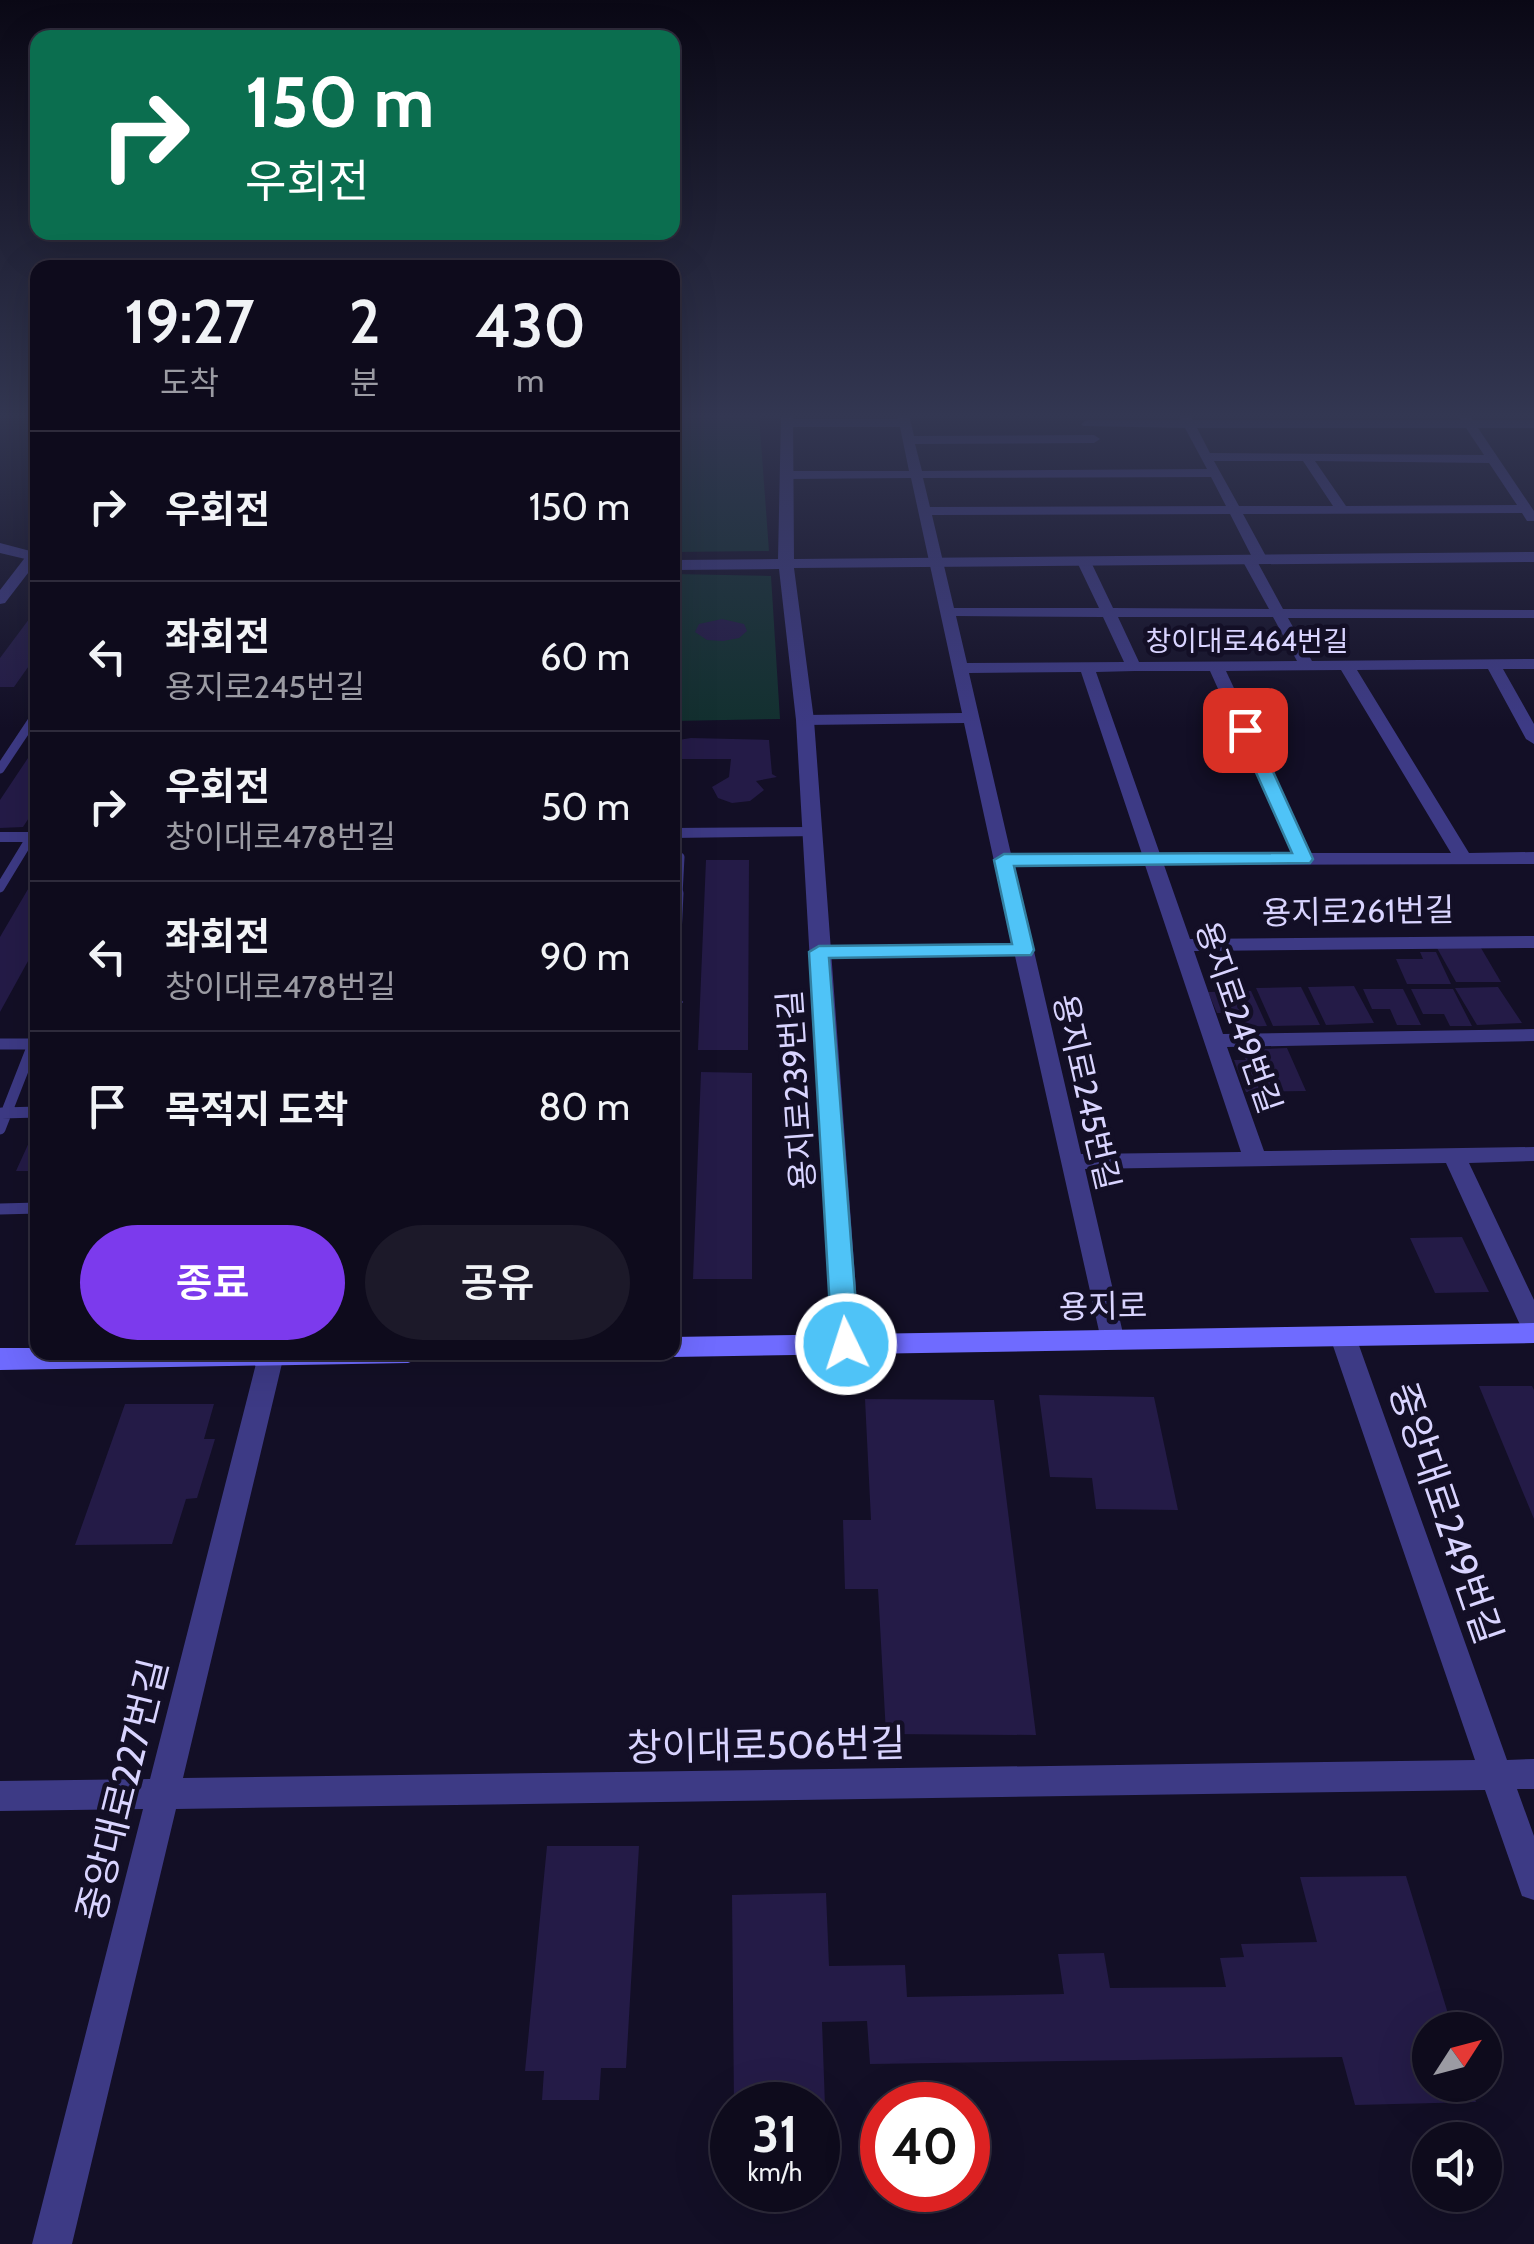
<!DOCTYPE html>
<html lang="ko">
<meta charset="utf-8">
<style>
:root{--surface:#0e0b1c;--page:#1c1929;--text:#f1f3f6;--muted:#9b9ba3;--line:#2e2b3b;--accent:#7c3aed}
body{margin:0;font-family:Cabin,"Noto Sans KR",sans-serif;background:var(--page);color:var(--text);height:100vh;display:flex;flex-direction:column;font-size:38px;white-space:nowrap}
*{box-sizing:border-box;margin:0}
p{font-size:32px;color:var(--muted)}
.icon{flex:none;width:55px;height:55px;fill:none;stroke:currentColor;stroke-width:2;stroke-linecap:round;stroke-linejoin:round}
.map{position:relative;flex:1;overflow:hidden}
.panel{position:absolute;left:30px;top:260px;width:650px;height:1100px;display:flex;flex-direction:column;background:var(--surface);border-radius:20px;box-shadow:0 10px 40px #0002,0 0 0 2px var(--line)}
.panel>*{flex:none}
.top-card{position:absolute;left:30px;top:30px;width:650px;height:210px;border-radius:20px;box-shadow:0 10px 40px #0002,0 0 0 2px var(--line);background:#0b6e4f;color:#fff;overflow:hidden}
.needle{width:65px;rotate:54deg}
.fabs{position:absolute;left:1412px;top:2012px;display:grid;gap:20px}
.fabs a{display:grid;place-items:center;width:90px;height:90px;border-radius:50%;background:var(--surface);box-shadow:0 10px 40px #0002,0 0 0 2px var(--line);font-size:50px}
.speed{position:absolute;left:710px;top:2082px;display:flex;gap:20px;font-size:50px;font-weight:700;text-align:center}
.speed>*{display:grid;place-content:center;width:130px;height:130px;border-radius:50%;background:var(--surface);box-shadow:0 10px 40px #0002,0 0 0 2px var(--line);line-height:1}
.speed small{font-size:25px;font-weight:400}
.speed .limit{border:15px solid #d22;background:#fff;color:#111}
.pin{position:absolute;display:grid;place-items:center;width:85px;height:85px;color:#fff;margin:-42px;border-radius:20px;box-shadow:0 5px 15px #0006}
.me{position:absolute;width:110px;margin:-55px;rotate:356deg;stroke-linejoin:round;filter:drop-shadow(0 0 8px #0008)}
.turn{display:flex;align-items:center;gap:35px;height:210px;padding:0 50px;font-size:45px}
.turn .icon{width:130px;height:130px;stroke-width:2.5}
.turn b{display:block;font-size:70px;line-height:85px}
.eta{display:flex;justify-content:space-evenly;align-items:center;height:170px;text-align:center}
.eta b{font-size:60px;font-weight:600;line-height:70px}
.primary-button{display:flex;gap:20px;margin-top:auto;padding:20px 50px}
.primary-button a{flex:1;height:115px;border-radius:60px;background:var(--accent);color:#fff;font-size:40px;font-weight:600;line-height:115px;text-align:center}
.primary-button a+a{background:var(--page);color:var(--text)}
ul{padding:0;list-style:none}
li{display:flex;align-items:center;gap:30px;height:150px;padding:0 50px;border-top:2px solid var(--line)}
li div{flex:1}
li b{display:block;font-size:38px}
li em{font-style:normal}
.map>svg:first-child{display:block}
.green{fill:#12302f}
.building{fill:#241b47}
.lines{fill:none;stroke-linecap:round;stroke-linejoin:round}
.service-far1{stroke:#3d3a85;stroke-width:9}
.service{stroke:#3d3a85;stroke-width:11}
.minor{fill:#3d3a85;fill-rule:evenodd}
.tertiary{fill:#3d3a85;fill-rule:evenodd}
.secondary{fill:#6f6bff;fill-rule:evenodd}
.route{fill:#4fc3f7;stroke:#337fa1;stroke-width:2.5}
.labels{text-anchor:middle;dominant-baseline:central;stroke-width:9;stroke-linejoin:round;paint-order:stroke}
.far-street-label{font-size:28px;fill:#d9d4ff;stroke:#130f26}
.street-label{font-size:32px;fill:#d9d4ff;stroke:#130f26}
.near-street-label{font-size:38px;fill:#d9d4ff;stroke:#130f26}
</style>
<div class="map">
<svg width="1534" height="2244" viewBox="0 0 1534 2244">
<rect width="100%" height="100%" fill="#130f26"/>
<path class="green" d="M673,415H759L769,551L673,552Z
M673,574L771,576L780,719L673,721Z"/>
<path class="building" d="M38,607V653L14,687H0V658Z
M722,619L744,624L747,631L739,638L723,641L707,640L695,632L699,624Z
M691,738L769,740L772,774L777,777L756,781L764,790L750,801L732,803L718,798L712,787L729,777L731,759H672V741Z
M38,743V804L23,827L0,828V800Z
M706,860H749L748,1050H698Z
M38,872V943L0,1012V937Z
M1437,948H1481L1501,982H1456Z
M1420,952H1436L1451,984H1407L1396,959H1423Z
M1354,986L1374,1023L1326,1025L1308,987Z
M1301,987L1320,1025L1273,1026L1256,988Z
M1498,987L1522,1023L1477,1025L1455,988Z
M1363,989H1403L1421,1025H1397L1390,1009H1372Z
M1411,989H1453L1472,1026H1450L1444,1014H1423Z
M1251,991L1267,1026L1234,1027L1228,1013H1217L1208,992Z
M1287,1048L1306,1091L1246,1092L1234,1060H1246L1243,1054L1265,1053L1263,1049Z
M701,1072L752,1073V1279H693Z
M31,1138H38V1171H16Z
M1462,1237L1489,1292L1435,1293L1410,1238Z
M1479,1386H1532L1534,1390V1519Z
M1039,1395L1154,1397L1178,1510L1096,1509L1092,1478L1050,1477Z
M865,1399L994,1400L1036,1735L886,1734L878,1589H845L843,1520H871Z
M125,1404H214L204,1439H215L197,1498L186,1499L172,1544L75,1545Z
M547,1846H639L626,2068H601L599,2100H542L544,2071H525Z
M1406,1876L1453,2030H1430V2085H1471L1476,2102L1355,2105L1342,2057L870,2064L867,2021L822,2022L825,2106L734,2105L732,1895L826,1893L829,1966L905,1965L907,1997L1064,1994L1058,1954L1104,1953L1110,1988L1226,1987L1220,1958L1244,1957L1241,1944L1317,1942L1300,1877Z"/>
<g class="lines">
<path class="service-far1" d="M0,769L38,712
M0,888L31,837
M678,895L680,857"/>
<path class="service" d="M672,1020L678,893
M0,1044H38
M2,1113L38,1112
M0,1129L38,1032
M0,1209L38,1208"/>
<path class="minor" d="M897,415H909L914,436L1094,435L1100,439L1094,443L915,444L922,471L1207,469L1185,428L1083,426L1081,424L1087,420H1181L1178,415H1190L1193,420H1461L1459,415H1469L1473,420H1534V428H1478L1534,511V521H1527L1522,513L1243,514L1268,560L1258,563L1283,609L1534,610V618H1288L1312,661L1534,659V669H1503L1534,724V744L1526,739L1488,669L1357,670L1469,853L1534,852V864L1164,865L1190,939L1534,936V948L1194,951L1223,1034L1534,1029V1041L1227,1047L1264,1151L1534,1147V1161L1469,1163L1534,1300V1336L1525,1334L1521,1327L1446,1163L1085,1169L1125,1342L1121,1349H1103L1015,956H812L809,952L812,948L819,946L1012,944L964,723L805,725L797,720L805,715L962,713L911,478L787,479L781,475L787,471H909L900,427H787L781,423L787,419H898ZM1197,428H1466L1484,455L1210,453ZM1214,461H1303L1333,506H1239ZM1315,461L1489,463L1517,505L1346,506ZM1211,477L1226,506L930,507L923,478ZM1230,514L1252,557L1242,560L1269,609L1113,608L1091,562L1084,558L1077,562L1099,608H954L932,515ZM956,616L1103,617L1124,662L967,663ZM1118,617H1273L1297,661L1139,662ZM1341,670L1451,853H1311L1226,671ZM1135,671H1210L1292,853L1160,854L1096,672ZM1081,672L1142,854H1011L969,673ZM1014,865H1145L1241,1152L1081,1154Z
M27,555H37L38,560L5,603L0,604V590Z
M812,827L818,828V836L672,838V828Z
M0,832H38V842H0Z
M672,996L680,998L683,1002L680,1006L672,1008Z
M1343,1328L1352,1330L1356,1337L1507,1760L1534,1759V1789H1517L1534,1836V1900L1522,1896L1485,1790L176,1809L72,2244H32L143,1809L0,1811V1781L150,1779L259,1352L284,1355L183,1778L1475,1760L1330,1337L1334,1330Z"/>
<path class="tertiary" d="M781,415H793L794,559L1534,552V562L794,568L814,720L860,1344L856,1351L846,1354L836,1351L832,1344L796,720L779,569L672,570V560L778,559Z
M0,543L38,553V562L0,553Z"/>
<path class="secondary" d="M1534,1323V1343L672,1357L661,1352H672V1337Z
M0,1348H38V1352H422L418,1359L408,1363L0,1370Z"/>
</g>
<linearGradient id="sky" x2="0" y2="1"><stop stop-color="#0a0815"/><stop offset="0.57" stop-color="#333752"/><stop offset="1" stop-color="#333752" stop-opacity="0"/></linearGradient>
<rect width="1534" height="729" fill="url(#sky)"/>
<path class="route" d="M1245,726L1254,730L1313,859L1310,863L1014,866L1034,950L1031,955L829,958L859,1344L855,1350H836L832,1344L809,952L819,946L1012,944L994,860L1004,854L1292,853L1237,730Z"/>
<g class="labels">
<g class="far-street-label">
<text x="1247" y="641">창이대로464번길</text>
</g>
<g class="street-label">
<text transform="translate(1358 911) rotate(-1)">용지로261번길</text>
<text transform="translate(1239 1017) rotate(71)">용지로249번길</text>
<text transform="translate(796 1090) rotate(-94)">용지로239번길</text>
<text transform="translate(1087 1092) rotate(77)">용지로245번길</text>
<text transform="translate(1103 1306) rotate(-1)">용지로</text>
</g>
<g class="near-street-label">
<text transform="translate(1446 1513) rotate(71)">중앙대로249번길</text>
<text transform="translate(766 1745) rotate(-1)">창이대로506번길</text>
<text transform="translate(122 1790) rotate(-76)">중앙대로227번길</text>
</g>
</g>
</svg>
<div class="fabs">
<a><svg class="needle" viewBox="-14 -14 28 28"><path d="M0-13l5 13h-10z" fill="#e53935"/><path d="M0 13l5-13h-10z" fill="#9b9ba3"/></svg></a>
<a><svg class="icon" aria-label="sound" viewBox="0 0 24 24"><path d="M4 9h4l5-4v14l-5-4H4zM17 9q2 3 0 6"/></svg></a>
</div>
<div class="speed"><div>31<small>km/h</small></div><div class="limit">40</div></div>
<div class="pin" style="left:1245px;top:730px;background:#d93025"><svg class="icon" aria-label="arrive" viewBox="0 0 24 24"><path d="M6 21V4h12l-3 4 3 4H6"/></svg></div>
<svg class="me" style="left:846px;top:1344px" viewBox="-20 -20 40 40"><circle r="17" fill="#4fc3f7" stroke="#fff" stroke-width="3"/><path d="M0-11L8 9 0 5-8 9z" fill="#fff"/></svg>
<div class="top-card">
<div class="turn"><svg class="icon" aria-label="right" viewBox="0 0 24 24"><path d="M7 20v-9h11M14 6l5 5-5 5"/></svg><div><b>150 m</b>우회전</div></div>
</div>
<section class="panel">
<div class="eta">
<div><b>19:27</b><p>도착</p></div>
<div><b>2</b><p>분</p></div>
<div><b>430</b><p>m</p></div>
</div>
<ul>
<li><svg class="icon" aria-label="right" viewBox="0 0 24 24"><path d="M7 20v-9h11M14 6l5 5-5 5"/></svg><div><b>우회전</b></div><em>150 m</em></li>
<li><svg class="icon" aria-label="left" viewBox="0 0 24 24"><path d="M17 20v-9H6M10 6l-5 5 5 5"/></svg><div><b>좌회전</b><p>용지로245번길</p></div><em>60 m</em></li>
<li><svg class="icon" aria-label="right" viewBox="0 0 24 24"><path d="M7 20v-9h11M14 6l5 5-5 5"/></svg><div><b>우회전</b><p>창이대로478번길</p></div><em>50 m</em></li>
<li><svg class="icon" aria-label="left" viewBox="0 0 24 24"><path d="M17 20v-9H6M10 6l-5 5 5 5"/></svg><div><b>좌회전</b><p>창이대로478번길</p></div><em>90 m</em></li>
<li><svg class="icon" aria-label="arrive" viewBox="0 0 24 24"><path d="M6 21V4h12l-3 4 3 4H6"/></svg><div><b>목적지 도착</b></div><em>80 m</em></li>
</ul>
<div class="primary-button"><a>종료</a><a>공유</a></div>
</section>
</div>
